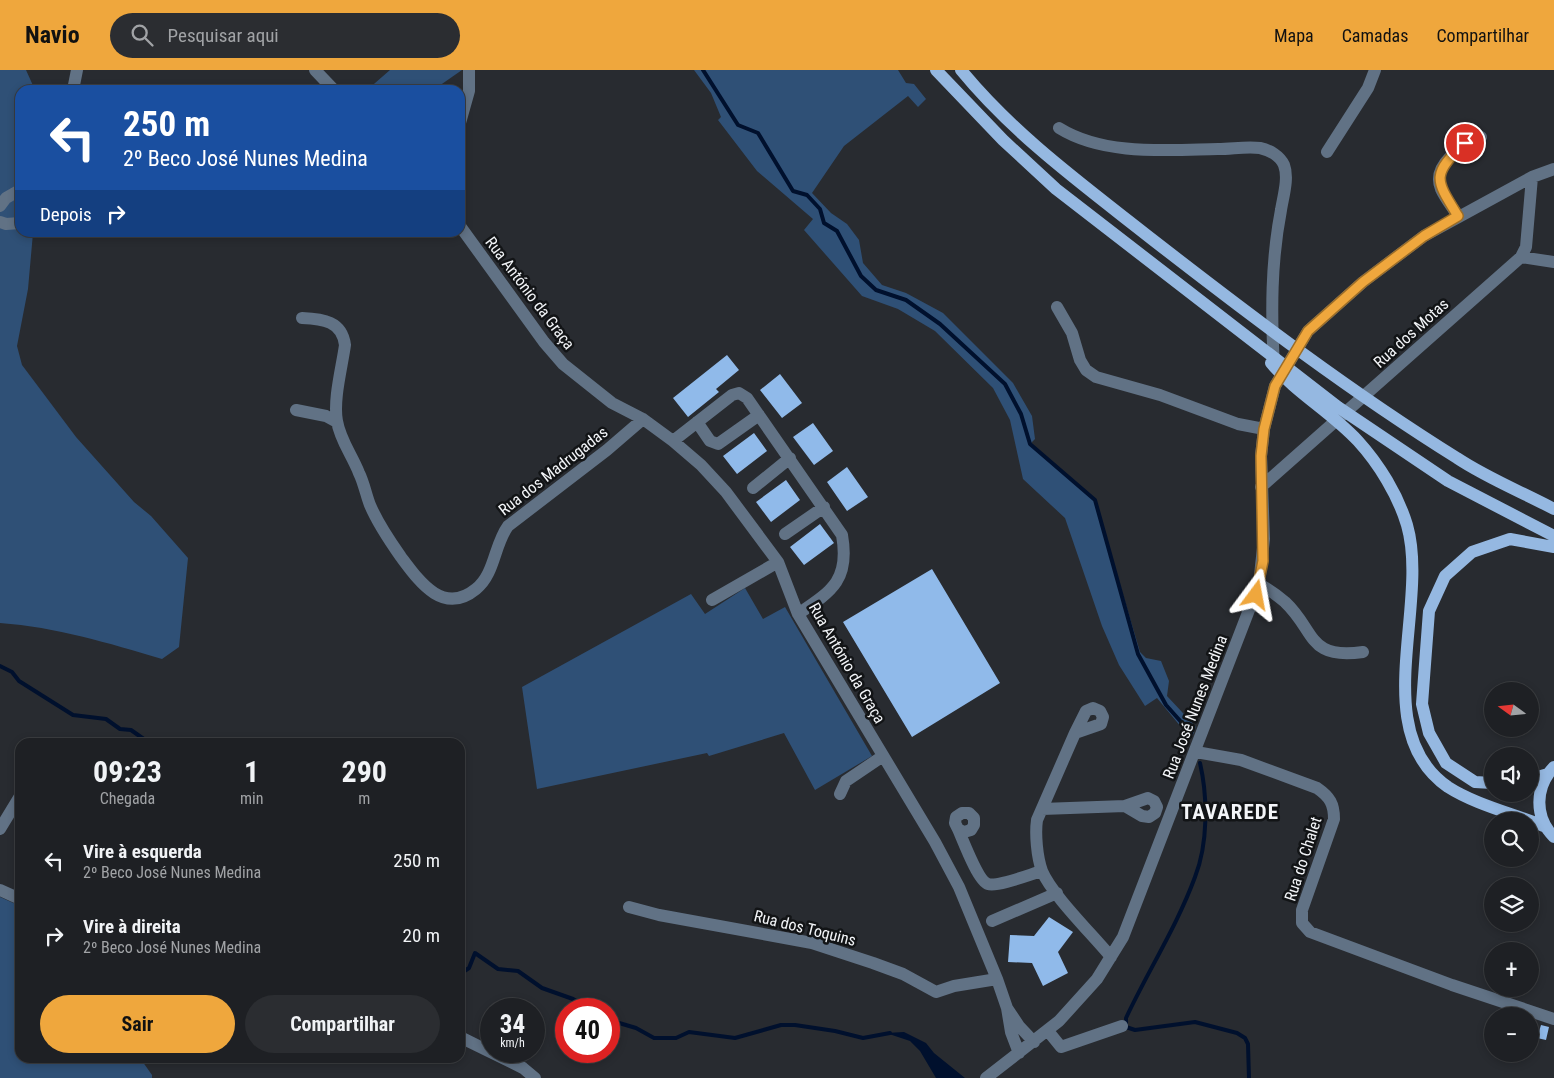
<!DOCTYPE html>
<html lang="pt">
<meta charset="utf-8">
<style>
:root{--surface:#1e2024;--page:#2b2d31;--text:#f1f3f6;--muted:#a1a3a6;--line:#3c3e41;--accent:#efa73d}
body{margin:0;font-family:"Roboto Condensed",sans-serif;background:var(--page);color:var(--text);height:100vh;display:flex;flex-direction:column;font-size:19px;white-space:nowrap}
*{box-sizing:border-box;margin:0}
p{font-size:16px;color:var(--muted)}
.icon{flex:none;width:28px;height:28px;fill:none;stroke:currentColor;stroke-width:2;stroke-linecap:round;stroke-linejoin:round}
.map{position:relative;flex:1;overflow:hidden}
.sheet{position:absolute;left:15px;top:668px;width:450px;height:325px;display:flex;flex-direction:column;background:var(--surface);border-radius:15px;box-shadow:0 2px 8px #0003,0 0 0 1px var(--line)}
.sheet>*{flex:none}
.top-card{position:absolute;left:15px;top:15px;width:450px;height:152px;border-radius:15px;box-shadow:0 2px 8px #0003,0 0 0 1px var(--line);background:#1a4fa0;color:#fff;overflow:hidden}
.needle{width:32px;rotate:285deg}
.fabs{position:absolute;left:1484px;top:612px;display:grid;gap:10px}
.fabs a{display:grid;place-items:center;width:55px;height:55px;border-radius:50%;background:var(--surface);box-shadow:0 2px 8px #0003,0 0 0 1px var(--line);font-size:25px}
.speed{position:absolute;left:480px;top:928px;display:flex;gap:10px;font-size:25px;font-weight:700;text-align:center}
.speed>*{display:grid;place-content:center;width:65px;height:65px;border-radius:50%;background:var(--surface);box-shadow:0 2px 8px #0003,0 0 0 1px var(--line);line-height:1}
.speed small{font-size:12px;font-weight:400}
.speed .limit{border:8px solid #d22;background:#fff;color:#111}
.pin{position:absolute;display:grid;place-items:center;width:42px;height:42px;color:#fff;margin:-21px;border:2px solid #fff;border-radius:50%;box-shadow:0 1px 5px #0007}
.me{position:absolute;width:55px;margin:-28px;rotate:13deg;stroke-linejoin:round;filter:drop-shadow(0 0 4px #0008)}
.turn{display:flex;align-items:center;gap:18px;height:105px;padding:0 25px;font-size:22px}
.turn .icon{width:65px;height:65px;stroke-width:2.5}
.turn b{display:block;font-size:35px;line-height:42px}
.then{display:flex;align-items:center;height:48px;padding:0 25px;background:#0003;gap:10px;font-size:19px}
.eta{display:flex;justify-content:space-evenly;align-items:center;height:85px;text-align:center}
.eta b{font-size:30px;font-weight:700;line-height:35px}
.cta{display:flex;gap:10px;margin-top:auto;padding:10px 25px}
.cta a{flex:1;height:58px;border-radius:30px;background:var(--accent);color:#111;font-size:20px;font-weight:700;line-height:58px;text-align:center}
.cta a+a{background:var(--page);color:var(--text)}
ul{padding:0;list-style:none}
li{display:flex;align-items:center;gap:15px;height:75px;padding:0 25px}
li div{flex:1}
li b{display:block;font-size:19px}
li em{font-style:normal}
header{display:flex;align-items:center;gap:30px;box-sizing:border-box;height:70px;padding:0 25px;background:var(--accent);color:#111}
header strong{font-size:24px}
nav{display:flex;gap:28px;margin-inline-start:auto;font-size:18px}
.search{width:350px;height:45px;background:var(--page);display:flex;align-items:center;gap:12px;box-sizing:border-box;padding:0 18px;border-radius:28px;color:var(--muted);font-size:19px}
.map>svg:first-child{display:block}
.green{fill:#2f5076}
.water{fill:#00102d}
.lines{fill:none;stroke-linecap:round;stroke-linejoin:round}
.stream{stroke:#00102d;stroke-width:4}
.building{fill:#90baea}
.minor{stroke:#617285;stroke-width:12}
.major{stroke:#95b8e1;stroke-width:12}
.route-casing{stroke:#9b6d28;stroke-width:12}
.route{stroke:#efa73d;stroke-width:9}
.labels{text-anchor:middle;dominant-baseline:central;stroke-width:5;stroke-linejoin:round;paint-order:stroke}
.street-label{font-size:16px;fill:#f3f5f8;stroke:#121416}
.district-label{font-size:21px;font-weight:bold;letter-spacing:1px;fill:#f3f5f8;stroke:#121416}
</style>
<header>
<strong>Navio</strong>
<div class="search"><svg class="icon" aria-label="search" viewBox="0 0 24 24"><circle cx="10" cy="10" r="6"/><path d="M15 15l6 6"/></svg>Pesquisar aqui</div>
<nav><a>Mapa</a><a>Camadas</a><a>Compartilhar</a></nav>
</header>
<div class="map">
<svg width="1554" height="1008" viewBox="0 0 1554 1008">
<rect width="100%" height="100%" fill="#282b30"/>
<path class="green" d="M0,0H26L35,20H20V162L33,163L28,219L17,276L22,295L76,367L134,432L151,446L188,488L179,577L162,589C108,573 56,557 0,553Z
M390,0H462L439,16L438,20H367Z
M694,0H898L906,13L914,14L926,29L918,37L908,26L844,76L812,123L831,143L847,154L859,170L863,193L882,215L906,223L943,243L1013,313L1032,346L1035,369L1030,374L1095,430L1140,582L1146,588L1161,591L1169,611L1167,626L1196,657L1191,669L1157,628L1145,636L1119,595L1102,556L1065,448L1023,409L1010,350L993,318L935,261L898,239L862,226L804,160L813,149L757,101L718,50L721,47L711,23Z
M745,518L763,549L785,537L872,686L815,720L784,663L709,686L707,683L537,719L522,617L691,524L705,544Z
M0,827L20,836V988H140L152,1005V1008H0Z"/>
<path class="water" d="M904,962L926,973L934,983L965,1008H936L920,981L910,971L886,963Z"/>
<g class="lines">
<path class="stream" d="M703,0L738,55L758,63L793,121L807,125L820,139L824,153L837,161L861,206L876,220L906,230L940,254L1005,314L1021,344L1030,374L1095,430L1138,584L1166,635L1191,663
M0,596L12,602L19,611L73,645L106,649L120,659L131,660L148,672
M1200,693C1208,728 1208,774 1195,807C1177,856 1148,901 1126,948V957L1135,960L1195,952L1237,963L1245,968L1248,974L1249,1008
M460,904L469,898L475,883L498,899L518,901L542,918L573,929L589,939
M609,950L636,958L654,968H676L689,962L735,968L781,955H795L835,961L863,968L890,963"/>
</g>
<path class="building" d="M727,285L739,300L716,319L719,322L688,347L673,328Z
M780,304L802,333L782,348L760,320Z
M813,353L833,381L814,395L793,367Z
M754,363L767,381L737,404L723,386Z
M847,397L868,427L847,441L827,412Z
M786,410L800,430L771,452L756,432Z
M820,454L834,473L804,495L790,477Z
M932,499L1000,613L912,667L843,552Z
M1049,847L1073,862L1058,882L1068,903L1043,916L1032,893L1008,892L1010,865L1034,866Z
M1541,955L1549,957L1546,970L1537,968Z"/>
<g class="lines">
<path class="minor" d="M315,0L334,20
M73,20L77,0
M460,53L469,21V0
M1059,58C1104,86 1167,80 1218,79C1232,79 1247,76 1260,78C1270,80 1280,86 1284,95C1289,108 1283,127 1281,140C1271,192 1271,243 1274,296
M1327,82L1368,18L1375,0
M0,136L6,128L20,120
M1458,146C1453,138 1445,128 1441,119C1431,95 1462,75 1481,67
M0,152L6,154L20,153
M460,156L544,272L563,294L612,333L643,349L673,371L701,395L726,422L778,492L798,544L935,772L959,817L997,909L1007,938
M1521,187L1554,192
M1057,237L1072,263L1080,290L1086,300L1096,307L1160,325L1238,354L1264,359
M302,248C323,249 342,251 345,275C342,297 333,330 337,351C340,370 352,385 359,403C364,413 366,425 370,435C378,454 389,470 401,487C419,511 443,546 476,519C495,504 494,475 508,456L607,380L643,349
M296,340L326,346L337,352
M697,352L710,371L718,374L759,345
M673,371L732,325L739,323L747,328L842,465C850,510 832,521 798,544
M1261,417L1521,187L1526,177L1532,107
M753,418L790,388
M785,464L824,437
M1259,514C1268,519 1277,525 1285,532C1316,561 1307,590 1363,582
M712,530L778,492
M1075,663L1101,654L1103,647L1100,641L1093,638L1086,641L1075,663L1037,750C1035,764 1037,787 1042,801C1052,825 1093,865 1111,887
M1196,682L1241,690L1317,718C1330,727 1334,734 1334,749L1302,840V853L1310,862L1452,915L1554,949
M840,724L846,711L883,686
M1042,739L1125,736L1148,728L1154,731L1157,737L1155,743L1149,747L1142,746L1125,736
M0,759L20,726
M958,759L964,762L971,760L974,755V748L969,743H962L956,747L955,753L958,759C963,770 978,811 988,814C998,817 1031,804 1042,801
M0,820L20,829
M629,837L659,845L812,873L873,893L903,904L936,922L954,916L997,909
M992,851L1057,823
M1048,961L1061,977L1122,956
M460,967L523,998L535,1008
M1019,983L1011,962L1007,938L1019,956L1034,972
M986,1008L1059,951L1097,909L1123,867L1259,514L1264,469L1261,386L1264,359L1275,316L1308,261L1363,212L1424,166L1532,107L1554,99"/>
<path class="major" d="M936,0L1003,70L1056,119L1338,337L1448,411L1554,466
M961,0C1015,66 1086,117 1153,170C1251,246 1351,322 1457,388C1487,408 1522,422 1554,439
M1271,293C1296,323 1331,342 1358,371C1379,394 1398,425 1407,455C1430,535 1367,661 1448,717C1476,735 1515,744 1546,757
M1554,697C1535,717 1534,747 1554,767
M1530,709L1548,704
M1492,713L1475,712L1446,693L1429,663L1422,634L1429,541L1445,506L1472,482L1510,469L1554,477"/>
</g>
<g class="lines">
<defs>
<path id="route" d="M1256,525L1263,491L1261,386L1264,359L1275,316L1308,261L1363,212L1424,166L1458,146C1435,109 1431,105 1465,73"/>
</defs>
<use href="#route" class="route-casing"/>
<use href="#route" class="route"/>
</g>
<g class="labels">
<g class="street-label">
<text transform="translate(530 223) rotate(53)">Rua António da Graça</text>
<text transform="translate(1411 263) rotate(-42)">Rua dos Motas</text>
<text transform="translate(553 401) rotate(-38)">Rua dos Madrugadas</text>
<text transform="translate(847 593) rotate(60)">Rua António da Graça</text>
<text transform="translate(1195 637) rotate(-69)">Rua José Nunes Medina</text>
<text transform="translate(1303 789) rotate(-72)">Rua do Chalet</text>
<text transform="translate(805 858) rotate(14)">Rua dos Toquins</text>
</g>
<g class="district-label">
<text x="1230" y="742">TAVAREDE</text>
</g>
</g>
</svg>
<div class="fabs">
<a><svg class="needle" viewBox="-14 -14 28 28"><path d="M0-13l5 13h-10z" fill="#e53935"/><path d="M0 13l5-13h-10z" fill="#a1a3a6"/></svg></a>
<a><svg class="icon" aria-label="sound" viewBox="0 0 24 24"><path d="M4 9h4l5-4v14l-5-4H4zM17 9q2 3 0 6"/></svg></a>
<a><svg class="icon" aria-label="search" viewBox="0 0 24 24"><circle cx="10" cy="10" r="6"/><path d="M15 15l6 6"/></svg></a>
<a><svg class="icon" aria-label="layers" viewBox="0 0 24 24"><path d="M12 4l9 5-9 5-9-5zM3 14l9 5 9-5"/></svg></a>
<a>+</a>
<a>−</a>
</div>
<div class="speed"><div>34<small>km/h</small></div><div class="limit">40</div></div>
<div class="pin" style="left:1465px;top:73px;background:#d93025"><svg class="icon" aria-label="arrive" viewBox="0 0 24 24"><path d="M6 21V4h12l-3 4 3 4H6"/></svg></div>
<svg class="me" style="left:1256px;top:525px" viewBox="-20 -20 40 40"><path d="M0-17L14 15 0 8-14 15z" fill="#efa73d" stroke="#fff" stroke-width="4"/></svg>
<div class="top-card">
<div class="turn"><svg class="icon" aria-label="left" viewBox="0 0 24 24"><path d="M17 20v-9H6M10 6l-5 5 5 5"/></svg><div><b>250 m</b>2º Beco José Nunes Medina</div></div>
<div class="then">Depois<svg class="icon" aria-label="right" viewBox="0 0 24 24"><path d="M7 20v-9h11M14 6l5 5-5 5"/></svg></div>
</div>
<section class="sheet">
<div class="eta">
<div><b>09:23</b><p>Chegada</p></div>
<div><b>1</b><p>min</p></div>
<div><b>290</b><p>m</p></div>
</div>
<ul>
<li><svg class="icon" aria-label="left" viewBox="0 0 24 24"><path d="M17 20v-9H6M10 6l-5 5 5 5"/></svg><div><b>Vire à esquerda</b><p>2º Beco José Nunes Medina</p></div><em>250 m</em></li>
<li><svg class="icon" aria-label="right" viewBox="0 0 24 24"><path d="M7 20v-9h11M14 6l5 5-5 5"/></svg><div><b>Vire à direita</b><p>2º Beco José Nunes Medina</p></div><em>20 m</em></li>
</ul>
<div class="cta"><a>Sair</a><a>Compartilhar</a></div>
</section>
</div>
